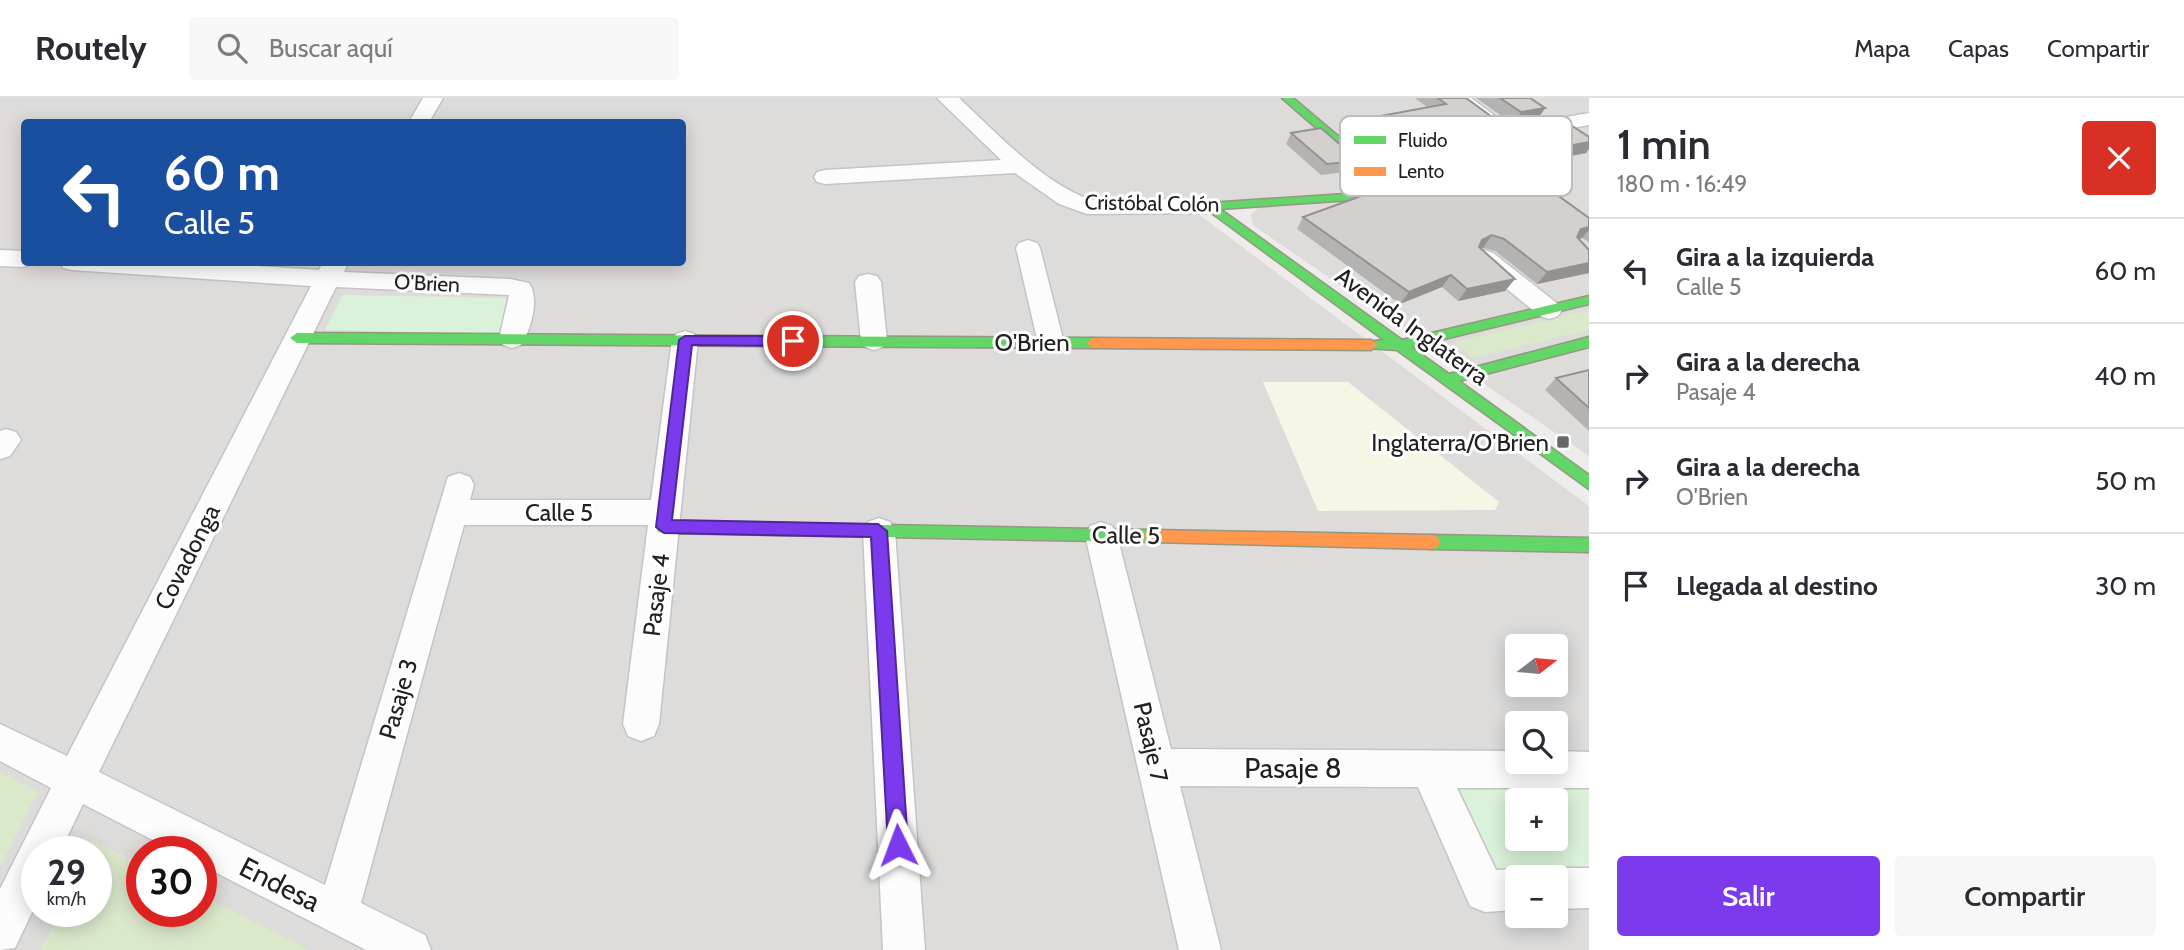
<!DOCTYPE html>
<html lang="es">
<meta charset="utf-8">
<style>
:root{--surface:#fff;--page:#f7f7f7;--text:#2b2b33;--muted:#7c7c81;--line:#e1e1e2;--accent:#7c3aed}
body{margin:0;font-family:Cabin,sans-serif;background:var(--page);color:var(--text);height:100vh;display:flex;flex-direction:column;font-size:26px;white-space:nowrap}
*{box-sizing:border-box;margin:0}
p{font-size:23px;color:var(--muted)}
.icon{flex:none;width:38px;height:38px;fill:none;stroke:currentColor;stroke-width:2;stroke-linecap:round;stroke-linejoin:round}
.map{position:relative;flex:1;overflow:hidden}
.details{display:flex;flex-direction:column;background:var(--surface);width:595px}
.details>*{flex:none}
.top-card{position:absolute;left:21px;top:21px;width:665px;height:147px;border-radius:7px;box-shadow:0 4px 18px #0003;background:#1a4fa0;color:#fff;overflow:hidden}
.needle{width:46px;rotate:74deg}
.controls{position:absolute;left:1505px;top:536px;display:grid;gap:14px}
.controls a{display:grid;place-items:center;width:63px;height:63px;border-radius:7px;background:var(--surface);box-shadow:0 4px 18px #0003;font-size:35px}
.speed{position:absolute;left:21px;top:738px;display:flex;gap:14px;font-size:35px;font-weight:700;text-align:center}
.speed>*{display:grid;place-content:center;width:91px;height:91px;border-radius:50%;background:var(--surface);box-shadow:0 4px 18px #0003;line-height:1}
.speed small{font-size:18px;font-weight:400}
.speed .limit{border:10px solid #d22;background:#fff;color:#111}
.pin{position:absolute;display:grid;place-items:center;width:60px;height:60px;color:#fff;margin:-30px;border:4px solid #fff;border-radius:50%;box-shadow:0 2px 7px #0007}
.me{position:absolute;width:77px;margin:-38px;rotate:357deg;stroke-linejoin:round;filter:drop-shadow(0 0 5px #0008)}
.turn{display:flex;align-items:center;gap:24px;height:147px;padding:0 28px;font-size:32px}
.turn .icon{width:91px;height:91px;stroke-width:2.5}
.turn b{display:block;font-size:49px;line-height:60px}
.round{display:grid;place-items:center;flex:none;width:74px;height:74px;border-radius:7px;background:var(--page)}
.overview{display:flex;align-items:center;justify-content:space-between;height:119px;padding:0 28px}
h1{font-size:42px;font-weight:600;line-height:52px}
.primary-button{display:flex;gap:14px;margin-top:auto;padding:14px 28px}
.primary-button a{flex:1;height:80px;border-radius:7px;background:var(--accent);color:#fff;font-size:28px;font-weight:600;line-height:80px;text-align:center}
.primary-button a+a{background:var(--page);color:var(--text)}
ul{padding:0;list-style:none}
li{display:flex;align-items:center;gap:21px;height:105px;padding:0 28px;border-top:2px solid var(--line)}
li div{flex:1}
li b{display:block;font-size:26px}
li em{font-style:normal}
header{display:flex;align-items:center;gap:42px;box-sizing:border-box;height:98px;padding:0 35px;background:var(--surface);border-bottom:2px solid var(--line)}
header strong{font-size:33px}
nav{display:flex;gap:38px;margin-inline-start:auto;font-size:24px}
.search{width:490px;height:63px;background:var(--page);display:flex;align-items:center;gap:18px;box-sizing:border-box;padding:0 24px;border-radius:7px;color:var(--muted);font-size:26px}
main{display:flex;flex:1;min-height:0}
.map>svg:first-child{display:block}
.residential{fill:#dddcdb;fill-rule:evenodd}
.education{fill:#f6f5e6}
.grass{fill:#dbe9cb}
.park{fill:#d9f2d9;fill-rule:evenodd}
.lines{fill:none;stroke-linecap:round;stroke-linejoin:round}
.street-casing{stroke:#c5c4c4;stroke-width:3}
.fast-casing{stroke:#969782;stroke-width:3}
.slow-casing{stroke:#969782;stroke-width:3}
.street{fill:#fcfcfc;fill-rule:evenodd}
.fast{fill:#63d668;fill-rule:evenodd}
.slow{fill:#ff974d;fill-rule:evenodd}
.wall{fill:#b5b3b1}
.shaded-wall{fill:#949290}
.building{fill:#d3d0ce;stroke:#949290;stroke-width:2}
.route{fill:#7c3aed;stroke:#51269a;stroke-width:2}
.poi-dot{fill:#686767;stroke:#fff;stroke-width:2.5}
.labels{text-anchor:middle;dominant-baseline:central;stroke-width:6;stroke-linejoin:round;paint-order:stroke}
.far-street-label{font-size:21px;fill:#202020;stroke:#fff}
.street-label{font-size:24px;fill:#202020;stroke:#fff}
.poi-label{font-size:24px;fill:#202020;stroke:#fff;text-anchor:end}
.near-street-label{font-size:28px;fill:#202020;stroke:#fff}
.key{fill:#fff;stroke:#bcbcbc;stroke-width:2}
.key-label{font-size:19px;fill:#202020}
</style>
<header>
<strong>Routely</strong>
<div class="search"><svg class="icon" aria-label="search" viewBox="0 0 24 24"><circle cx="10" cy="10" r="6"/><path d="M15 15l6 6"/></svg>Buscar aquí</div>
<nav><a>Mapa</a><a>Capas</a><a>Compartir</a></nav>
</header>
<main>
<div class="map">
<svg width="1589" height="852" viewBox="0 0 1589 852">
<rect width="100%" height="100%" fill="#eeecea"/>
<path class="residential" d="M0,0H1589V358L1254,128L1250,117L1258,110L1186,107L1589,408V852H0ZM24,24H682V164H24ZM1517,548H1556V586H1517ZM1517,625H1556V663H1517ZM1517,702H1556V740H1517ZM37,754H96V814H37ZM142,754H201V814H142ZM1517,779H1556V817H1517Z"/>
<path class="education" d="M1263,284H1348L1499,404L1495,412L1318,413Z"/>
<path class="grass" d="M1589,212V232L1472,260L1455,244Z
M0,674L38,693L0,768Z
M92,742L142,767V814H201V797L309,852H41L59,814H96V754H86Z"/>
<path class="park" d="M343,197L514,200L502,236L325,232Z
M1447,689L1589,690V771L1483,770ZM1517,702H1556V740H1517Z"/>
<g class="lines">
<defs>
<path id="street" d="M423,0H443L429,24H409Z
M937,0H959C999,37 1039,82 1090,102L1209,101L1217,103L1221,108L1217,113L1209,115L1087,116L1059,106L1015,75L825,86L817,84L814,79L817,74L825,72L1001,62Z
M1448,0H1471L1519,36L1516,41H1500Z
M1589,15V27L1527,38L1519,37L1516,32L1519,27L1527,26Z
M1435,42L1443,44L1446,49L1443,54L1361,70L1353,68L1350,63L1353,58L1361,56Z
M1028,142L1037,145L1040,150L1064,245L1060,252L1051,254L1042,252L1038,245L1016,150L1019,145Z
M0,152L24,153V164H34L24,169L0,168Z
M1484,152L1493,155L1558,206L1562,212L1558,218L1549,221L1540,218L1475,165L1472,160L1475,155Z
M60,164H199L319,172L323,164H348L344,174L510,181L529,185C540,202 531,231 521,247L512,250L503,247L499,241L509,197L336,189L99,674L325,787L448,379L459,375L470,379L474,387L470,402H651L672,242L676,236L685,233L694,236L698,242L659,626L654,638L641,643L628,638L623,626L648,427H464L361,805L425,837L431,852H366L201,767V754H176L83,706L60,754H37V804L15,850L0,852V791L51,690L0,663V626L67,658L311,188L72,172L63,170Z
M868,176L877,178L881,184L887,243L883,249L874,252L865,249L861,243L855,184L859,178Z
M6,331L16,334L21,342L10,358L0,361V333Z
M879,420L890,424L895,433L925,852H883L863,433L868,424Z
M1101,424L1112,428L1117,437L1171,651L1517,653V663H1556V653L1589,654V690H1457L1496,772L1517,771L1532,777L1517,779V812L1485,814L1470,808L1418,689L1180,688L1221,852H1179L1085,437L1090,428Z
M1556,770H1589V810L1556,811V779H1541Z"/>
<path id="fast" d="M1282,0H1293L1390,82L1392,84L1387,97L1381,100L1220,111L1402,242L1589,198V206L1411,249L1449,276L1589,239V249L1459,283L1589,377V391L1397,252L1366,250V244L1384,242L1205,110L1203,108L1209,105L1376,94L1380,85Z
M297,235L1093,240L1100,245L1093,250L297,245L290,240Z
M664,423L1152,432L1158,433L1160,438L1158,443L1152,444L664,435L658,434L656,429L658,424Z
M1432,437L1589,440V454L1432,451L1426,449L1424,444L1426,439Z"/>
<path id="slow" d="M1093,240L1371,242L1378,247L1371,252L1093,250L1086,245Z
M1152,432L1432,437L1438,439L1440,444L1438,449L1432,451L1152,444L1146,443L1144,438L1146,433Z"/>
</defs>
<use href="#street" class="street-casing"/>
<use href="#fast" class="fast-casing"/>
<use href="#slow" class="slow-casing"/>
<use href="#street" class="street"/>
<use href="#fast" class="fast"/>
<use href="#slow" class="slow"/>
</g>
<path class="wall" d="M1415,0H1466L1484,31L1367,52L1346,35L1353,23L1427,9Z
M1476,0H1530L1545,10L1537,22L1513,26Z
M1291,35L1359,63L1353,73L1321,77L1286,46Z
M1589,39V51L1586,55L1517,68L1589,120V144L1582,140L1579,141L1589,152V175L1537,186L1495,153L1483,150L1480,151L1505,193L1458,203L1442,189L1400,206L1297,131L1303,119L1399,94L1461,62L1385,68L1393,56Z
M1589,272V333L1545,292L1556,280Z"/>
<path class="shaded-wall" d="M1545,10L1537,22L1513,26L1521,14Z
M1492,19L1484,31L1367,52L1374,40Z
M1589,44V51L1586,55L1497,72L1506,60Z
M1589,129V132L1582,140L1571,144L1581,131Z
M1492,137L1483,150L1473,154L1482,142Z
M1589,165V175L1537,186L1547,174Z
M1451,177L1442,189L1400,206L1409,194Z
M1515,181L1505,193L1458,203L1467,191Z"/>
<path class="building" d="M1438,0H1466L1492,19L1374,40L1353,23L1446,6Z
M1500,0H1530L1545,10L1521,14Z
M1566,24L1589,39V44L1506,60L1589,120V129L1581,131L1577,139L1589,152V165L1547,174L1504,141L1492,137L1482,142L1479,149L1515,181L1467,191L1451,177L1409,194L1303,119L1364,97L1399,93L1406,82L1477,56L1476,50L1393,56Z
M1321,30L1359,63L1327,66L1291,35Z
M1589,272V310L1556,280Z"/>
<path class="route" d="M685,238H793L800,243L793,248L692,247L672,422L878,426L887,433L908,747L905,754L898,757L891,754L888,747L871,439L664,435L656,429L679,242Z"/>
<rect class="poi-dot" x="1556" y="337" width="14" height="14" rx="3.5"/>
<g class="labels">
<g class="far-street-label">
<text transform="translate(1152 105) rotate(1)">Cristóbal Colón</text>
<text transform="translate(427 185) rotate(3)">O'Brien</text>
</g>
<g class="street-label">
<text transform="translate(1412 228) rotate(36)">Avenida Inglaterra</text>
<text x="1032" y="244">O'Brien</text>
<text x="559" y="414">Calle 5</text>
<text transform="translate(1126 437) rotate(1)">Calle 5</text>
<text transform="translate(187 459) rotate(-63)">Covadonga</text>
<text transform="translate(656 497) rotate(-83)">Pasaje 4</text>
<text transform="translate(398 601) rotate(-74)">Pasaje 3</text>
<text transform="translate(1151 644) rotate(77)">Pasaje 7</text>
</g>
<g class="poi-label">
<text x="1549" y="344">Inglaterra/O'Brien</text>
</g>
<g class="near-street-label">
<text x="1293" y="670">Pasaje 8</text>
<text transform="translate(280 786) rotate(27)">Endesa</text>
</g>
</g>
<rect x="1340" y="18" width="232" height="80" rx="10" class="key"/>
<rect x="1354" y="38" width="32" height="8" fill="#63d668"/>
<rect x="1354" y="69" width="32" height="9" fill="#ff974d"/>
<g class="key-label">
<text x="1398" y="49">Fluido</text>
<text x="1398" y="80">Lento</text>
</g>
</svg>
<div class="controls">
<a><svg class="needle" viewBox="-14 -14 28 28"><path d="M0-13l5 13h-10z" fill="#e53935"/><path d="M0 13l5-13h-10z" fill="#7c7c81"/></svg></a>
<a><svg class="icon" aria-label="search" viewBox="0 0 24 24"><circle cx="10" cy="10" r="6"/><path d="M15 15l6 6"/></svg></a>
<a>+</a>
<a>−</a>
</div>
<div class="speed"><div>29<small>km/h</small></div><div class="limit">30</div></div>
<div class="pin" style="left:793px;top:243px;background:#d93025"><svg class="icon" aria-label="arrive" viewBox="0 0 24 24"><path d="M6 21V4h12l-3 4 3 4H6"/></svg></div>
<svg class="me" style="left:898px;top:747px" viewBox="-20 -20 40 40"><path d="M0-17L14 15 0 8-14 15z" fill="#7c3aed" stroke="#fff" stroke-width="4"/></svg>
<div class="top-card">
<div class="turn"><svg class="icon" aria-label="left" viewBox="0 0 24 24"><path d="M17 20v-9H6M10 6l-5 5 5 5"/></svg><div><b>60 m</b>Calle 5</div></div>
</div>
</div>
<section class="details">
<div class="overview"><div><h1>1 min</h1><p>180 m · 16:49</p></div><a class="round" style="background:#d93025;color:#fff"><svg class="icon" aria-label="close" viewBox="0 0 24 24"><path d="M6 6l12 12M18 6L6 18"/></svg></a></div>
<ul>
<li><svg class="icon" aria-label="left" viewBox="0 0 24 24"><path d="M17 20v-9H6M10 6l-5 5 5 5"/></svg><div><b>Gira a la izquierda</b><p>Calle 5</p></div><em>60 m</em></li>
<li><svg class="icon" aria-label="right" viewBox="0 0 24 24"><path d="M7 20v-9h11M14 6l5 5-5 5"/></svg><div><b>Gira a la derecha</b><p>Pasaje 4</p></div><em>40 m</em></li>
<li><svg class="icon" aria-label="right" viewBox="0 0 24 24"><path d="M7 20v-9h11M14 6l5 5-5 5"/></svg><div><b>Gira a la derecha</b><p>O'Brien</p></div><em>50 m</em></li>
<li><svg class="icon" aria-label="arrive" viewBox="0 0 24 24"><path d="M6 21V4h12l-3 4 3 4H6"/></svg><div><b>Llegada al destino</b></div><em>30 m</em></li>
</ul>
<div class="primary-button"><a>Salir</a><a>Compartir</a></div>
</section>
</main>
